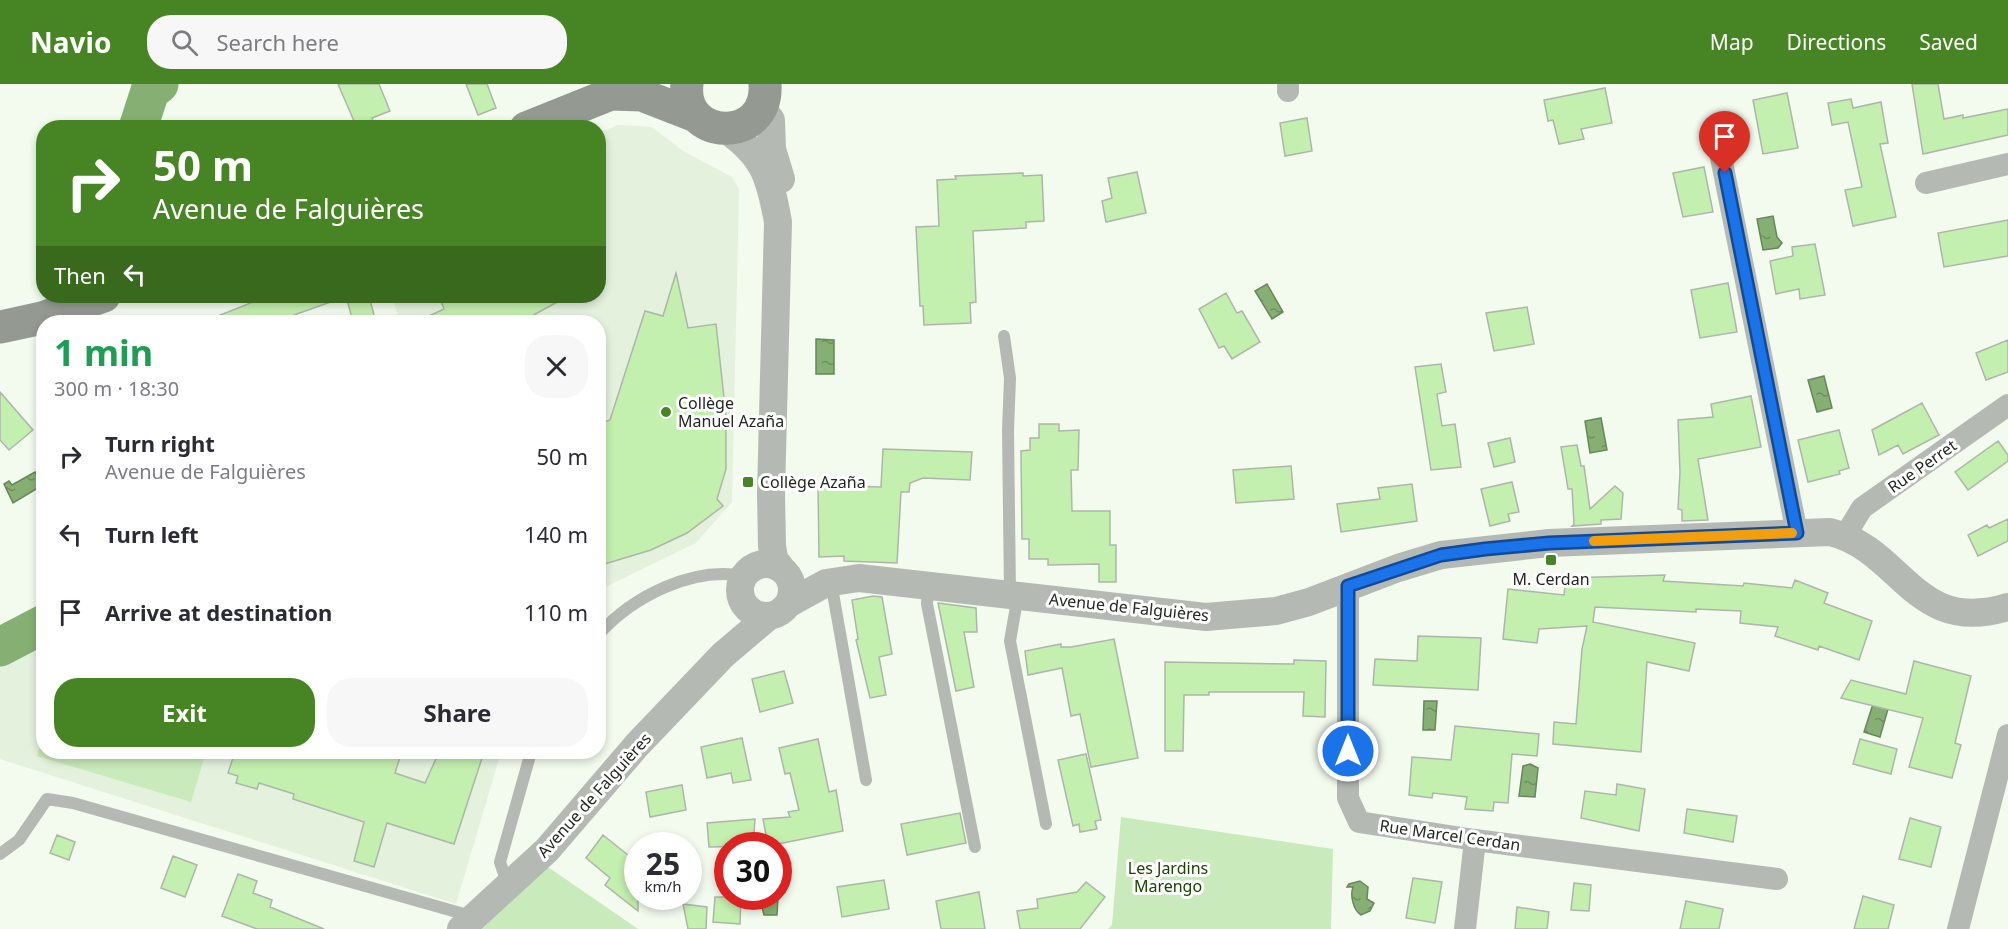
<!DOCTYPE html>
<meta charset="utf-8">
<style>
:root{--surface:#fff;--page:#f7f7f7;--text:#2b2b33;--muted:#7c7c81;--accent:#478423}
body{margin:0;font-family:"Noto Sans",sans-serif;background:var(--page);color:var(--text);height:100vh;display:flex;flex-direction:column;font-size:22px;white-space:nowrap}
*{box-sizing:border-box;margin:0}
p{font-size:20px;color:var(--muted)}
.icon{flex:none;width:33px;height:33px;fill:none;stroke:currentColor;stroke-width:2;stroke-linecap:round;stroke-linejoin:round}
.map{position:relative;flex:1;overflow:hidden}
.side{position:absolute;left:36px;top:231px;width:570px;height:444px;display:flex;flex-direction:column;background:var(--surface);border-radius:24px;box-shadow:0 3px 9px #0003}
.side>*{flex:none}
.banner{position:absolute;left:36px;top:36px;width:570px;height:183px;border-radius:24px;box-shadow:0 3px 9px #0003;background:#478423;color:#fff;overflow:hidden}
.speed{position:absolute;left:624px;top:748px;display:flex;gap:12px;font-size:30px;font-weight:700;text-align:center}
.speed>*{display:grid;place-content:center;width:78px;height:78px;border-radius:50%;background:var(--surface);box-shadow:0 3px 9px #0003;line-height:1}
.speed small{font-size:15px;font-weight:400}
.speed .limit{border:9px solid #d22;background:#fff;color:#111}
.pin{position:absolute;display:grid;place-items:center;width:51px;height:51px;color:#fff;margin:-62px -26px;border-radius:50% 50% 50% 0;rotate:-45deg;box-shadow:0 0 6px #0007}
.pin .icon{rotate:45deg}
.me{position:absolute;width:66px;margin:-33px;rotate:0deg;stroke-linejoin:round;filter:drop-shadow(0 0 4px #0008)}
.turn{display:flex;align-items:center;gap:21px;height:126px;padding:0 18px;font-size:27px}
.turn .icon{width:78px;height:78px;stroke-width:2.5}
.turn b{display:block;font-size:42px;line-height:51px}
.then{display:flex;align-items:center;height:57px;padding:0 18px;background:#0003;gap:12px;font-size:22px}
.round{display:grid;place-items:center;flex:none;width:63px;height:63px;border-radius:24px;background:var(--page)}
.headline{display:flex;align-items:center;justify-content:space-between;height:102px;padding:0 18px}
h1{font-size:36px;font-weight:700;line-height:45px;color:#1e9e55}
.action{display:flex;gap:12px;margin-top:auto;padding:12px 18px}
.action a{flex:1;height:69px;border-radius:24px;background:var(--accent);color:#fff;font-size:24px;font-weight:700;line-height:69px;text-align:center}
.action a+a{background:var(--page);color:var(--text)}
ul{padding:0;list-style:none}
li{display:flex;align-items:center;gap:18px;height:78px;padding:0 18px}
li div{flex:1}
li b{display:block;font-size:22px}
li em{font-style:normal}
header{display:flex;align-items:center;gap:36px;box-sizing:border-box;height:84px;padding:0 30px;background:var(--accent);color:#fff}
header strong{font-size:28px}
nav{display:flex;gap:33px;margin-inline-start:auto;font-size:21px}
.search{width:420px;height:54px;background:var(--page);display:flex;align-items:center;gap:15px;box-sizing:border-box;padding:0 21px;border-radius:24px;color:var(--muted);font-size:22px}
.map>svg:first-child{display:block}
.built{fill:#e3f1dd}
.green{fill:#c9eaba}
.water{fill:url(#water-ripples);stroke:#68875a;stroke-width:1.5}
.lines{fill:none;stroke-linecap:round;stroke-linejoin:round}
.river{stroke:#86b073;stroke-width:39}
.building{fill:#c3efaf;stroke:#aeb6aa;stroke-width:1.5}
.service{stroke:#b5b9b3;stroke-width:12}
.minor{stroke:#b5b9b3;stroke-width:22}
.tertiary{stroke:#b5b9b3;stroke-width:28}
.secondary{stroke:#949a92;stroke-width:33}
.route-casing{stroke:#114b97;stroke-width:15}
.route{stroke:#1a73e8;stroke-width:10}
.slow{stroke:#f59e0b;stroke-width:10}
.poi-dot{fill:#478423;stroke:#fff;stroke-width:2}
.labels{text-anchor:middle;dominant-baseline:central;stroke-width:6;stroke-linejoin:round;paint-order:stroke}
.poi-label{font-size:16px;fill:#232621;stroke:#fff;text-anchor:start}
.street-label{font-size:16px;fill:#232621;stroke:#fff}
.park-label{font-size:16px;fill:#1c4301;stroke:#fff}
</style>
<header>
<strong>Navio</strong>
<div class="search"><svg class="icon" aria-label="search" viewBox="0 0 24 24"><circle cx="10" cy="10" r="6"/><path d="M15 15l6 6"/></svg>Search here</div>
<nav><a>Map</a><a>Directions</a><a>Saved</a></nav>
</header>
<div class="map">
<svg width="2008" height="845" viewBox="0 0 2008 845">
<defs>
<pattern id="water-ripples" width="26" height="14" patternUnits="userSpaceOnUse" patternTransform="scale(1.5)"><rect width="26" height="14" fill="#86b073"/><path d="M2 4q2-2 4 0t4 0M15 11q2-2 4 0t4 0" fill="none" stroke="#6d8f5e"/></pattern>
</defs>
<rect width="100%" height="100%" fill="#f2fbee"/>
<path class="built" d="M618,41L652,43L683,67L732,93L739,105L732,418L696,459L599,506L598,238H400L392,212H598L599,49Z
M43,561L44,668H501L456,820L0,675V577Z"/>
<path class="green" d="M43,649L44,668H206L191,718L37,672Z
M1121,733L1333,765L1331,845H1108L1112,841Z
M548,783L638,845H482Z"/>
<path class="water" d="M1773,132L1777,153L1782,159L1778,164L1763,166L1757,135Z
M1267,200L1283,228L1272,235L1255,207Z
M816,255L834,256V290H816Z
M1824,292L1832,324L1817,328L1808,296Z
M1601,334L1607,366L1590,369L1585,337Z
M35,388L43,401L13,419L4,400L9,397L12,401Z
M1424,617H1437L1435,646H1423Z
M1873,620L1888,625L1880,653L1864,648Z
M1530,680L1538,684L1535,713L1519,712L1523,682Z
M1360,797L1368,803L1367,815L1374,819L1370,827L1361,831C1353,826 1350,811 1353,803H1347L1349,800Z
M765,813H778L777,831H764L761,819H765Z"/>
<g class="lines">
<path class="river" d="M138,44L150,7L159,0
M0,563L44,540"/>
</g>
<path class="building" d="M338,0H379L390,27L372,34L375,44H357Z
M466,0H487L496,24L478,31Z
M1912,0H1938L1944,35L1963,31V34L2008,25V51L1923,70Z
M1605,4L1612,39L1581,45L1584,55L1559,60L1553,36L1548,37L1544,16Z
M1787,9L1798,64L1763,70L1753,16Z
M1851,15L1853,24L1881,18L1888,59L1880,60L1896,133L1853,142L1845,106L1862,103L1848,38L1832,41L1828,19Z
M1307,34L1312,67L1285,72L1280,39Z
M1704,83L1713,128L1683,133L1673,89Z
M1137,88L1146,129L1106,138L1102,117L1112,114L1108,94Z
M1023,89V92L1042,91L1044,137L1026,138V144L973,147L976,218L970,219L971,239L924,241L923,222H920L916,143L939,142L937,96L956,95L955,92Z
M2008,136V172L1944,183L1938,149Z
M1815,160L1825,211L1800,215L1799,205L1776,210L1770,177L1793,172L1792,163Z
M676,189L688,244L716,240L726,332V385L717,415L723,422L687,449L651,466L598,482V340L610,336L645,227L663,232Z
M1728,199L1737,248L1700,254L1691,206Z
M1226,209L1237,229L1242,227L1260,258L1232,275L1224,262L1219,264L1199,225Z
M268,212H342V214L294,231L295,238H203Z
M346,212H369L376,238H353Z
M439,212H568L521,238H416L444,225Z
M1527,223L1534,260L1494,267L1486,229Z
M2008,256V288L1986,296L1976,269Z
M1441,280L1446,308L1437,310L1442,342L1455,340L1461,383L1431,386L1415,283Z
M0,308L33,346L9,366L0,356Z
M1751,312L1761,363L1698,375L1708,436L1682,437V426L1678,425L1680,388L1678,336L1713,333L1711,320Z
M1922,319L1939,351L1903,370L1898,361L1879,371L1872,346Z
M1039,340H1059V347L1079,346L1078,386H1071L1072,427H1110V461H1116V498H1099V480L1048,481V475H1029V455H1022L1021,367L1030,366V354H1039Z
M1839,346L1849,384L1839,387L1840,390L1808,398L1798,356Z
M1510,354L1515,378L1494,383L1488,359Z
M1998,357L2008,371V377L1968,406L1955,388Z
M1577,361L1581,382H1584L1590,425L1615,402L1623,409L1621,435L1601,436V440L1572,442L1574,440L1572,405H1568L1561,363Z
M883,365L972,368L970,396L923,394L910,399L909,408H901L897,479L844,477V472L819,473L818,401L881,403Z
M1291,382L1294,415L1236,419L1233,386Z
M1512,398L1519,428L1508,430L1510,437L1490,442L1481,405Z
M1412,400L1417,437L1341,448L1337,420L1380,415L1378,404Z
M2008,435V457L1978,472L1968,451L1987,441L1989,444Z
M1665,491L1663,497L1743,502L1744,499L1792,504L1795,496L1828,509L1824,519L1872,537L1859,576L1819,562L1818,566L1775,552L1778,543L1740,539L1741,527L1696,525V528L1595,523L1593,538L1695,559L1689,587L1647,578L1641,668L1553,660L1554,638L1576,640L1582,565L1587,542L1539,545L1537,559L1503,555L1508,505L1564,511L1566,494Z
M873,512L882,513L892,570L879,573L886,611L870,614L856,556L858,555L852,516Z
M938,519L976,524L977,548H964L974,603L956,607Z
M1418,552L1481,554L1478,606L1373,601L1375,575L1417,577Z
M1114,555L1138,674L1091,683L1080,630L1071,632L1062,584L1028,591L1025,567L1061,560V563H1071Z
M1294,576L1326,577L1325,633L1303,632L1304,608H1209V611H1184L1183,667H1165V578L1294,580Z
M1914,577L1971,592L1955,659L1961,661L1952,694L1909,683L1923,634L1841,614L1851,596L1906,610Z
M784,587L793,619L760,628L752,595Z
M1455,642L1539,650L1537,672L1512,670L1508,719L1494,718L1493,727L1465,725L1467,713L1433,709L1432,714L1409,711L1412,673L1451,676Z
M742,654L751,696L733,699L731,689L707,694L701,663Z
M818,655L829,708L836,706L843,747L768,762L763,735L790,733L788,728L799,726L790,689L785,690L779,664Z
M1860,655L1897,665L1891,690L1853,680Z
M235,668H382L400,673L395,689L425,699L439,668H484L454,760L387,739L374,783L354,777L364,738L293,715L294,710L259,699L257,705L236,699L238,692L228,689Z
M1086,670L1101,736L1095,737L1097,745L1080,748L1079,740L1073,742L1058,676Z
M1617,700L1645,705L1639,747L1581,734L1585,707L1616,711Z
M682,701L686,726L650,733L646,708Z
M1687,725L1737,732L1733,758L1684,749Z
M960,729L966,759L907,771L901,740Z
M1910,734L1941,743L1931,783L1899,775Z
M755,735L753,762L709,763L707,739Z
M57,751L75,758L69,776L50,769Z
M603,751L638,779V827L605,801L610,794L586,774Z
M173,772L197,781L185,813L161,804Z
M238,790L257,797L253,809L272,816L270,823L324,845H257L222,832Z
M1413,794L1442,798L1435,839L1406,834Z
M884,796L889,825L842,833L837,803Z
M1086,798L1105,813L1080,845H1020L1017,827L1038,824L1037,815L1077,808Z
M1574,799L1591,801L1589,827L1571,826Z
M979,808L985,845H941L936,817Z
M1863,812L1894,821L1888,845H1854Z
M715,813H741L740,840L713,838Z
M1686,817L1723,825L1719,845H1680Z
M683,820L707,823L706,845H688Z
M1517,823L1549,828L1547,845H1515Z"/>
<g class="lines">
<path class="service" d="M1004,252L1010,294L1008,346L1010,510
M831,498L866,696
M928,502L927,520L975,763
M1018,511L1010,557L1046,740
M598,551C632,513 692,482 744,492
M0,770L19,756L47,715L73,719L471,832
M508,802L500,778L531,668"/>
<path class="minor" d="M1288,0V7
M1715,44L1797,449
M1926,99L2008,80
M1845,452L1862,424L2008,321
M1348,502V714L1359,738L1475,756L1777,795
M1465,845L1475,756
M1958,845L2008,651"/>
<path class="tertiary" d="M761,24L771,36L772,65L781,95
M725,45C764,71 770,94 778,138L771,409L772,462L774,475L781,484
M740 506a26 26 0 1 1 52 0a26 26 0 1 1-52 0Z
M788,520L826,499L859,494L1206,533L1276,527L1309,518L1398,484L1441,471L1549,459L1830,448C1903,466 1914,552 2008,523
M461,845L547,766L637,661L723,571L769,532"/>
<path class="secondary" d="M687,0C680,57 769,61 765,0
M611,10L642,11L696,32
M526,44L611,10L628,0
M0,243L42,234L104,212"/>
</g>
<g class="lines">
<defs>
<path id="route" d="M1348,667V502L1441,471L1485,465L1549,459L1797,449L1725,89"/>
</defs>
<use href="#route" class="route-casing"/>
<use href="#route" class="route"/>
<path class="slow" d="M1594,457L1792,449"/>
</g>
<g class="poi-dot">
<circle cx="666" cy="328" r="6"/>
<rect x="742" y="392" width="12" height="12" rx="3"/>
<rect x="1545" y="470" width="12" height="12" rx="3"/>
</g>
<g class="labels">
<g class="poi-label">
<text x="678" y="319">Collège<tspan x="678" dy="18">Manuel Azaña</tspan></text>
<text x="760" y="398">Collège Azaña</text>
<text x="1551" y="495" text-anchor="middle">M. Cerdan</text>
</g>
<g class="street-label">
<text transform="translate(1922 382) rotate(-35)">Rue Perret</text>
<text transform="translate(1129 523) rotate(6)">Avenue de Falguières</text>
<text transform="translate(594 711) rotate(-48)">Avenue de Falguières</text>
<text transform="translate(1450 751) rotate(8)">Rue Marcel Cerdan</text>
</g>
<g class="park-label">
<text x="1168" y="784">Les Jardins<tspan x="1168" dy="18">Marengo</tspan></text>
</g>
</g>
</svg>
<div class="speed"><div>25<small>km/h</small></div><div class="limit">30</div></div>
<div class="pin" style="left:1725px;top:89px;background:#d93025"><svg class="icon" aria-label="arrive" viewBox="0 0 24 24"><path d="M6 21V4h12l-3 4 3 4H6"/></svg></div>
<svg class="me" style="left:1348px;top:667px" viewBox="-20 -20 40 40"><circle r="17" fill="#1a73e8" stroke="#fff" stroke-width="3"/><path d="M0-11L8 9 0 5-8 9z" fill="#fff"/></svg>
<div class="banner">
<div class="turn"><svg class="icon" aria-label="right" viewBox="0 0 24 24"><path d="M7 20v-9h11M14 6l5 5-5 5"/></svg><div><b>50 m</b>Avenue de Falguières</div></div>
<div class="then">Then<svg class="icon" aria-label="left" viewBox="0 0 24 24"><path d="M17 20v-9H6M10 6l-5 5 5 5"/></svg></div>
</div>
<section class="side">
<div class="headline"><div><h1>1 min</h1><p>300 m · 18:30</p></div><a class="round"><svg class="icon" aria-label="close" viewBox="0 0 24 24"><path d="M6 6l12 12M18 6L6 18"/></svg></a></div>
<ul>
<li><svg class="icon" aria-label="right" viewBox="0 0 24 24"><path d="M7 20v-9h11M14 6l5 5-5 5"/></svg><div><b>Turn right</b><p>Avenue de Falguières</p></div><em>50 m</em></li>
<li><svg class="icon" aria-label="left" viewBox="0 0 24 24"><path d="M17 20v-9H6M10 6l-5 5 5 5"/></svg><div><b>Turn left</b></div><em>140 m</em></li>
<li><svg class="icon" aria-label="arrive" viewBox="0 0 24 24"><path d="M6 21V4h12l-3 4 3 4H6"/></svg><div><b>Arrive at destination</b></div><em>110 m</em></li>
</ul>
<div class="action"><a>Exit</a><a>Share</a></div>
</section>
</div>
